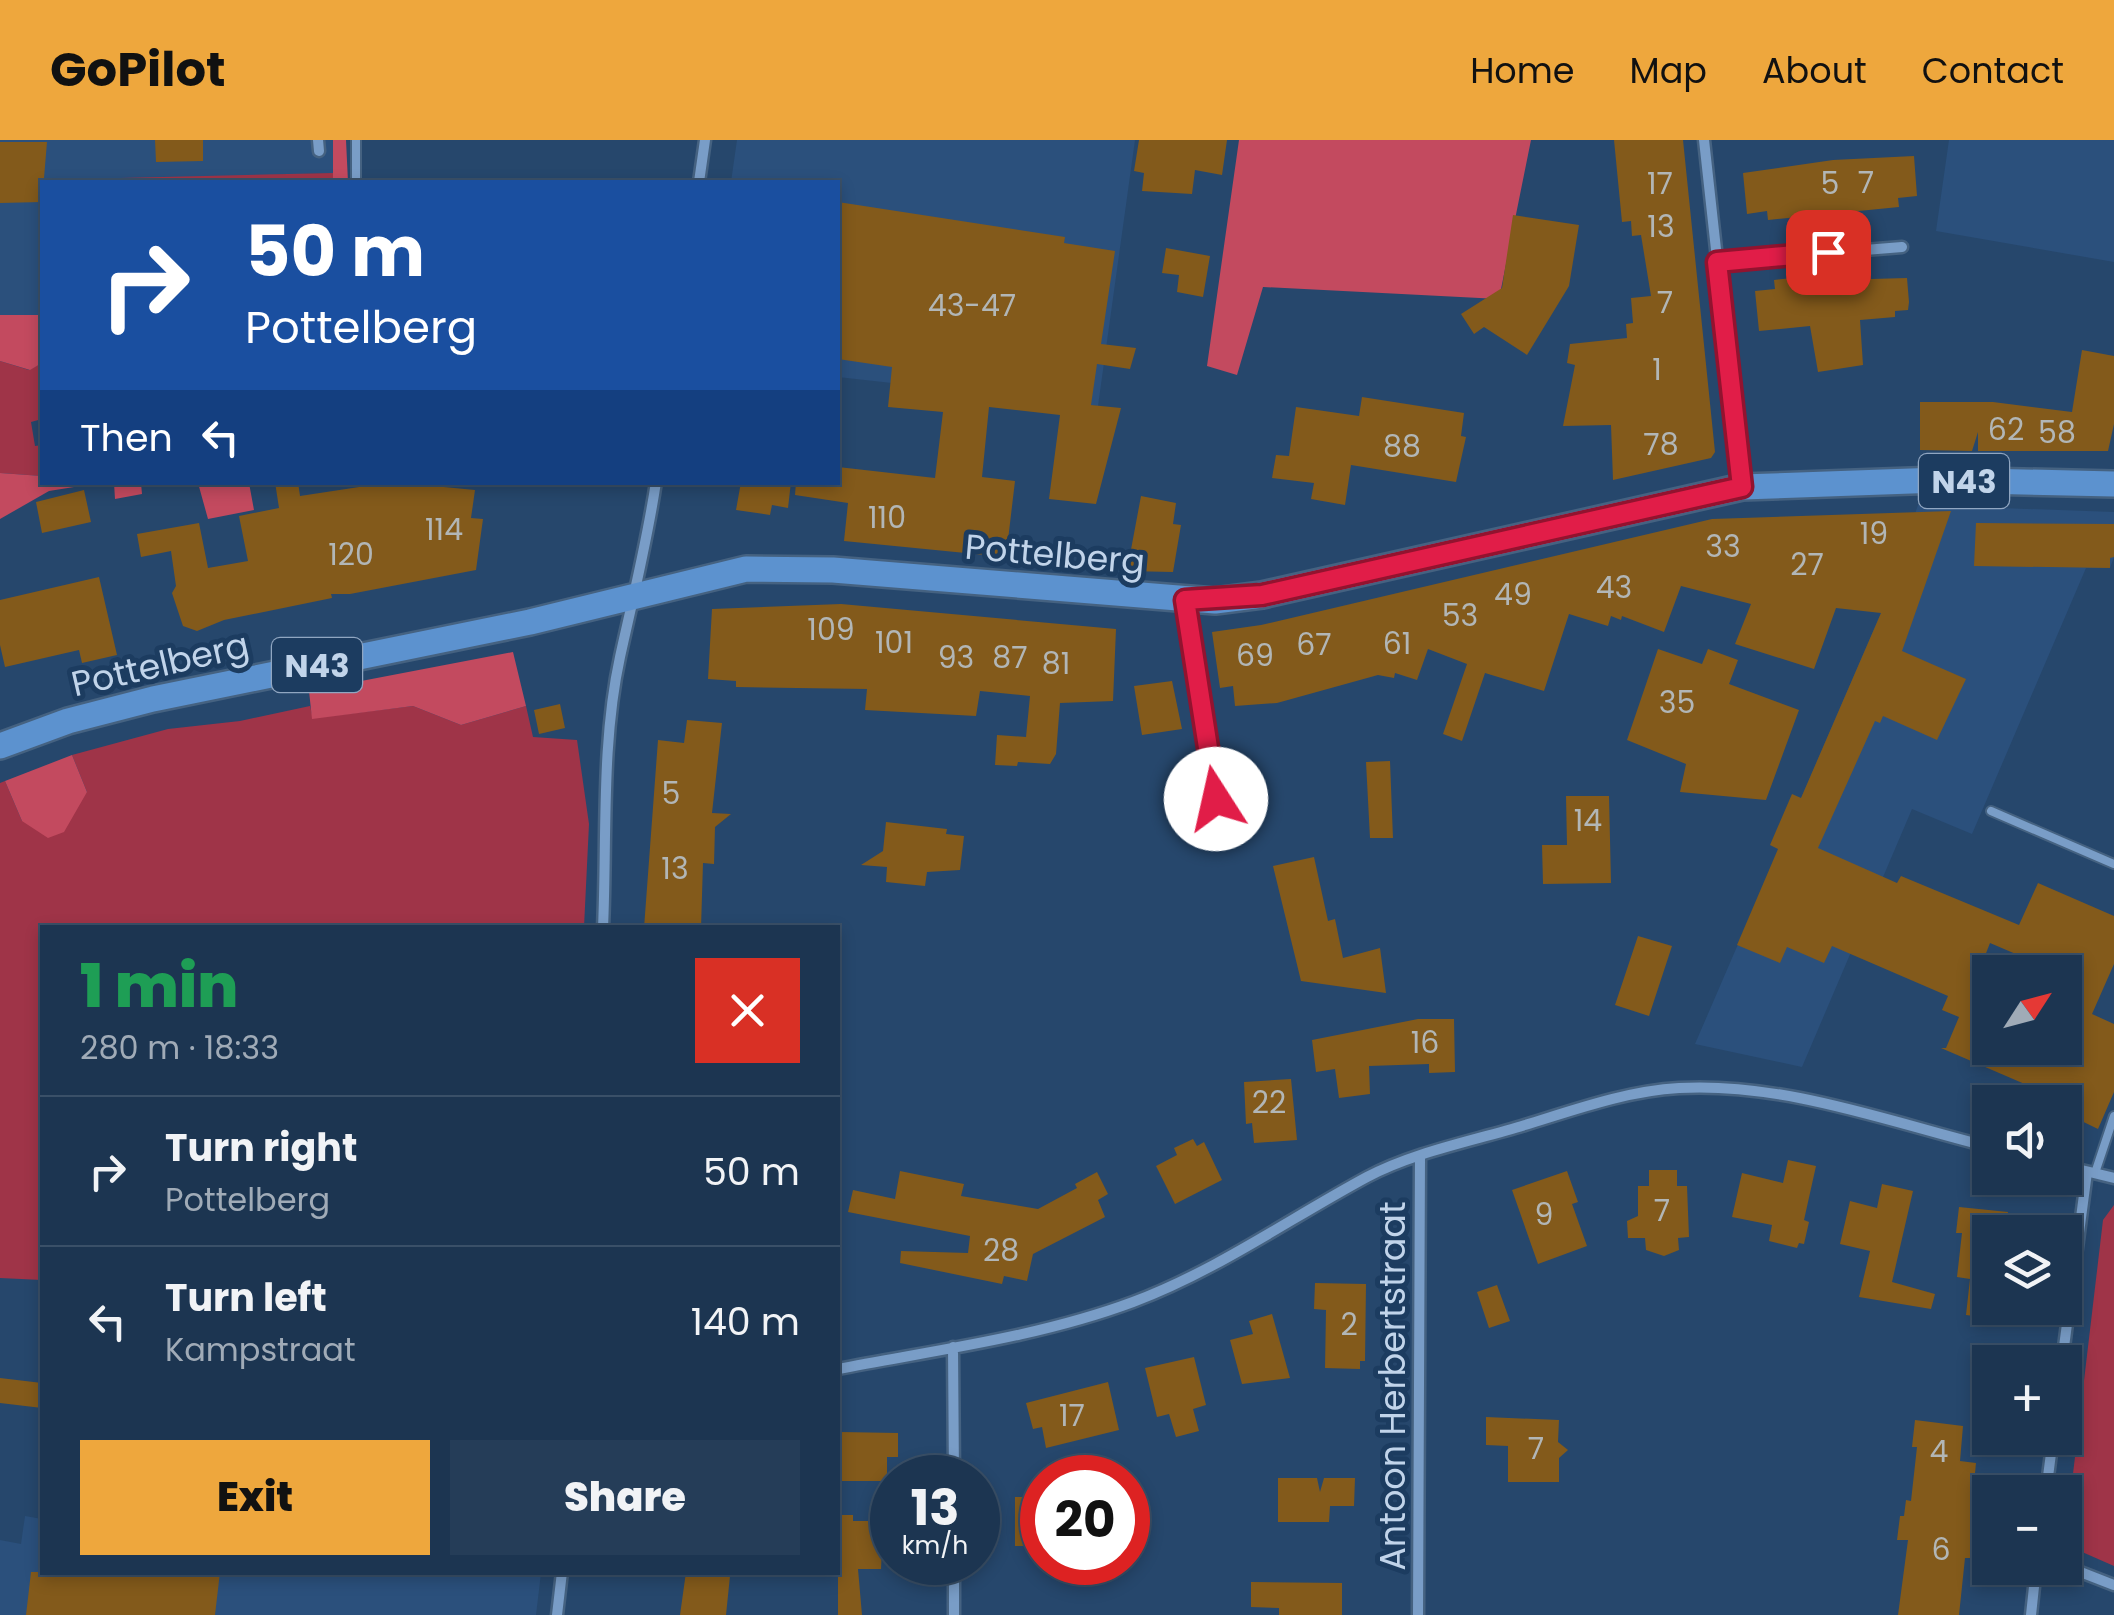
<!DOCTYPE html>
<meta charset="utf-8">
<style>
:root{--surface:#1c3551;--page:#253d58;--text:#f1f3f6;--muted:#a0abb7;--line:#3a5068;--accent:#eea73d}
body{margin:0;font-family:Poppins,sans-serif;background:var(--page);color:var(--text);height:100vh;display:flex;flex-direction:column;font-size:38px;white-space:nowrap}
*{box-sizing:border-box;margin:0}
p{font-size:32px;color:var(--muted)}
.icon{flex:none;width:55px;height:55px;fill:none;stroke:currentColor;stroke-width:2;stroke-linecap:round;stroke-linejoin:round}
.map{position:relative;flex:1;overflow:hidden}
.drawer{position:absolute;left:40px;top:785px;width:800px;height:650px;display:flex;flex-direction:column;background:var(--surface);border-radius:0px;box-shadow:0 5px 15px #0003,0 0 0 2px var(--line)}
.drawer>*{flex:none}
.hud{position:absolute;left:40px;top:40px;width:800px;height:305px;border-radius:0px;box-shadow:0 5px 15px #0003,0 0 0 2px var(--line);background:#1a4fa0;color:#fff;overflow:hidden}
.needle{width:65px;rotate:54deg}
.controls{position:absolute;left:1972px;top:815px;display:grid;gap:20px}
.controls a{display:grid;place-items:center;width:110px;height:110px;border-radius:0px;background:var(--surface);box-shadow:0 5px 15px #0003,0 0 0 2px var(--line);font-size:50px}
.speed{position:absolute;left:870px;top:1315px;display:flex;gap:20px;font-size:50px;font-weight:700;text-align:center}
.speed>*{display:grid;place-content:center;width:130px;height:130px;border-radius:50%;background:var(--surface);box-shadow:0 5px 15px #0003,0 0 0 2px var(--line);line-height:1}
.speed small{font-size:25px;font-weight:400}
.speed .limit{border:15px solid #d22;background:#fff;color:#111}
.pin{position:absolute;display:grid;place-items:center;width:85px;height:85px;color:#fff;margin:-42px;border-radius:20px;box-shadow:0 5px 15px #0006}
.me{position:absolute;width:110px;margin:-55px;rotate:350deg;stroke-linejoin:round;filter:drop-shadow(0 0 8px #0008)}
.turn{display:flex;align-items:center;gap:35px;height:210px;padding:0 40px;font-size:45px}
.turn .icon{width:130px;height:130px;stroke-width:2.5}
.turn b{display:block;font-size:70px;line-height:85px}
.then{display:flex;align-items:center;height:95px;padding:0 40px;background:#0003;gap:20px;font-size:38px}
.round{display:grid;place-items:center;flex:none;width:105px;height:105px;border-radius:0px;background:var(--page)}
.head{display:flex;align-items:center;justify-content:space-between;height:170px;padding:0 40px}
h1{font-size:60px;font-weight:800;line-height:75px;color:#1e9e55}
.action{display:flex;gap:20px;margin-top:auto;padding:20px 40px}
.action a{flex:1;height:115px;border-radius:0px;background:var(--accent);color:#111;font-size:40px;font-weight:800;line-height:115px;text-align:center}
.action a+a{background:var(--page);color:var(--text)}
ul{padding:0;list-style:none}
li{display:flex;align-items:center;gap:30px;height:150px;padding:0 40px;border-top:2px solid var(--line)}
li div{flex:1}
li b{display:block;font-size:38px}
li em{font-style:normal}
header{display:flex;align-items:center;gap:60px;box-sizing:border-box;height:140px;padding:0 50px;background:var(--accent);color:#111}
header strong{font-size:48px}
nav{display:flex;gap:55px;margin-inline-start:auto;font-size:35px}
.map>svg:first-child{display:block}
.built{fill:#2b507c}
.green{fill:#9f3448}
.forest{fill:#c34a5f}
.building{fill:#835a1b;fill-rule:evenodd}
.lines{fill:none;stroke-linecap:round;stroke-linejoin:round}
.lane-casing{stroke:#456281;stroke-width:12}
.street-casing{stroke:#456281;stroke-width:15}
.primary-casing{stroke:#456281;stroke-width:30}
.lane{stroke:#799dc7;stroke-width:8}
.street{stroke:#799dc7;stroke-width:10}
.primary{stroke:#5c92cf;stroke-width:25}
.route-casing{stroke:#92132f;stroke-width:25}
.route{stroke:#e11d48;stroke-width:18}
.labels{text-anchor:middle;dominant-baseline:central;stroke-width:10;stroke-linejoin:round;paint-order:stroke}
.number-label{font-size:30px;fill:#b2b6b6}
.shield{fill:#1c3c60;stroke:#90a6c1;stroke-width:2.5}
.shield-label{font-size:32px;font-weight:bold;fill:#c1d4ea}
.street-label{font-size:35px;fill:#c1d4ea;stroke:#1c3c60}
</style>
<header>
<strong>GoPilot</strong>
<nav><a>Home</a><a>Map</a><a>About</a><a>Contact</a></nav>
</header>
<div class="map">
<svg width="2114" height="1475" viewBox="0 0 2114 1475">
<rect width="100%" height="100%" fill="#26476c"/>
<path class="built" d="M0,0H333V33L42,42V175H0Z
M737,0H1135L1098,266L838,237V42H731Z
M1949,0H2114V122L1936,91Z
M1918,365L2114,372V417L2110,428H2086L1972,694L1912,669L1802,927L1695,904L1881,473Z
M25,1376L42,1379V1432L541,1433L536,1475H0V1400L21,1404Z"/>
<path class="green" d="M333,33V42H79V39Z
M0,221L29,230L42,223V279L31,282L35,306L42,305V336L0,333Z
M310,566L313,578L413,566L461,585L526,566L533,597L577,600L589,684L584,787L42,788V1140L0,1138V643L5,641L22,681L87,652L72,615L168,589L240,581Z
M2114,1065V1426L2073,1408L2066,1393L2103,1080Z"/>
<path class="forest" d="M333,0H346L348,42H333Z
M1239,0H1531L1499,159L1263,147L1237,235L1207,226Z
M0,175H42V223L30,230L0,221Z
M0,333L42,336V342L99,343L49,351L0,379Z
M114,343H141L142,354L115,359Z
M198,343H249L254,370L208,379Z
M513,512L526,566L461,585L413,566L312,579L309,551Z
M72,615L87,652L64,692L48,698L22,681L5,641Z"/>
<path class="building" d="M155,0H203V21L156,22Z
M1139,0H1227L1222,35L1195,30L1192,54L1142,51L1144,33L1134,31Z
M1614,0H1683L1715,312L1711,318L1613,340L1611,285L1563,286L1575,225L1567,223L1570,204L1627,198L1626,184L1633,183L1631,158L1651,156L1641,95L1632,96L1631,81L1622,82Z
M0,2H47L42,62L0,63Z
M1914,16L1917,56L1898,58L1899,67L1768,80L1767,71L1747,74L1743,33L1833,20Z
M838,62L1065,97L1064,103L1115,111L1101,204L1136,208L1130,229L1097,224L1091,265L1121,268L1096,364L1049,359L1060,275L989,267L982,337L1015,341L1006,417L844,401L848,363L795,355L796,342H838V327L935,338L943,272L888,267L892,227L838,219Z
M1513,75L1579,85L1569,146L1527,215L1484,187L1474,194L1461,174L1502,148Z
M1166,108L1210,116L1203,157L1177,152L1179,135L1162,133Z
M1870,131L1871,139L1907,138L1909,162L1908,170L1895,171V177L1860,180L1863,225L1818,232L1810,186L1759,191L1755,151L1775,149L1774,140L1802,137L1803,146L1843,137V133Z
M2082,210L2114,216V284L2108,311H1978V292L1972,311L1920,310V262H1993L2072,272Z
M1362,257L1464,273L1461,296L1466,297L1456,342L1351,325L1345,365L1311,359L1314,343L1272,338L1276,315L1289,316L1296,267L1359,276Z
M275,342H298L300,356L392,342L475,350L471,378L483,379L476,430L350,454H331L332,458L224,480L197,491L183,486L172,453L176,446L171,411L141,417L137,394L199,383L208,428L248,421L239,376L279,368Z
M741,342H791L788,368L772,365L770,375L736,370Z
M84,350L91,382L42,393L36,362Z
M1141,356L1176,363L1173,384L1181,385L1173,432L1127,431Z
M1951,371L1902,511L1966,539L1937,600L1883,576L1880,583L1875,581L1818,708L1897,743L1901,736L2019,785L2038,743L2114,776V824L2092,874L2114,884V952L2098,989L2065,973V962L2032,953L2034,948L1941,908H1946L1959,877L1942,870L1948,856L1832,806L1824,823L1787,807L1780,823L1737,805L1778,709L1770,705L1792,654L1801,658L1881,473L1836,468L1814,529L1735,504L1751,464L1681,446L1664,492L1622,476L1621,480L1611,476L1608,486L1569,474L1544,551L1485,533L1462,601L1443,594L1467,524L1428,509L1417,540L1395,533L1394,538L1378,535L1277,563L1235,566L1233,546L1220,548L1212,492L1261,485L1712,379ZM1990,803L2039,824L2035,832H2065V908H1990V862L1970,854Z
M1976,383L2114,384V417L2110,418V428L1974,426Z
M99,437L117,515L82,523L79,510L5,527L0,505V460Z
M841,464L1116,489L1113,561L1060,563L1056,614L1050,624L1018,622L1017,626L995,625L997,595L1026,597L1030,556L980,551L976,576L865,570L867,549L736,547V541L708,539L712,469Z
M1658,509L1702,524L1708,509L1738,520L1729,544L1799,570L1766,660L1680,652L1686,624L1627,600Z
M1172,541L1182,589L1142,595L1134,546Z
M560,564L565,588L539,594L534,570Z
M687,580L722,583L712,673L731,674L715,687L714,724L703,723L701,788H644L658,600L684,603Z
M1390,621L1393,698H1370L1366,622Z
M1566,656H1609L1611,743L1543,744L1542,705H1567Z
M886,682L947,689L946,694L964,696L960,730L927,732L925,746L886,742L887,727L861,725L883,711Z
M1314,717L1328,781L1335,779L1343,818L1380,808L1386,853L1301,841L1273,726Z
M1638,796L1672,806L1649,876L1615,865Z
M1418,879H1454L1455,932L1429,933V924L1369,926L1370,954L1339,958L1335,929L1316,932L1312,900Z
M1291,939L1297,1000L1254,1003L1252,983L1246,984L1244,942Z
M1193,999L1197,1006L1204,1002L1222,1040L1175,1064L1156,1026L1177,1015L1174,1008Z
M1788,1020L1816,1026L1804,1080L1809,1082L1804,1104L1799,1103L1797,1108L1769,1101L1772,1085L1732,1077L1742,1033L1783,1043Z
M1649,1030H1677V1046H1687L1689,1097L1678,1098L1679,1110L1664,1116L1646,1110L1645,1098H1628L1627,1081L1638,1076V1046H1649Z
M900,1031L964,1044L961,1056L1038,1069L1077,1048L1075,1044L1097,1032L1108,1054L1098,1060L1105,1077L1033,1114L1027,1141L1004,1136L1002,1144L900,1123L901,1111L968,1113L970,1096L848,1072L853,1050L895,1059Z
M1567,1031L1578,1062L1572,1064L1587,1106L1538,1124L1512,1050Z
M1882,1044L1913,1051L1892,1142L1935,1154L1931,1169L1859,1157L1870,1111L1840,1104L1850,1061L1877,1068Z
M1959,1067L2008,1072L2005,1092H1990V1178L1966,1175L1970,1139L1957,1137L1962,1093H1956Z
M1315,1143L1366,1144L1365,1221H1360V1229L1325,1228L1326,1170L1314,1169Z
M1497,1145L1510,1181L1489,1188L1477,1152Z
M1272,1174L1290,1238L1242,1244L1230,1200L1253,1194L1249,1181Z
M1194,1217L1206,1265L1193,1269L1199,1291L1176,1297L1169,1274L1157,1277L1145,1228Z
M0,1238L42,1243V1268L0,1263Z
M1108,1242L1119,1290L1046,1308L1042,1287L1033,1289L1026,1263Z
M1486,1277L1559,1280L1558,1302L1568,1310L1559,1318V1342H1508V1306L1486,1305Z
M1915,1280L1963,1286L1960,1321L1976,1323L1970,1384L1979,1385L1975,1418H1965L1959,1475H1898L1908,1400H1897L1900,1376H1904L1906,1360L1911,1361L1917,1307H1912Z
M840,1292L898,1293V1317H887V1341H840Z
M1278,1338H1317L1320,1352L1324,1338H1355L1354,1366H1330L1329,1382H1278Z
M1015,1357H1042V1406H1015Z
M838,1375H853V1381H892V1408H882L881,1429H858L862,1475H838Z
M31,1432H220L215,1475H26Z
M686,1432L730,1436L726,1475H680Z
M1251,1442L1342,1443V1475H1279V1468L1251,1467Z"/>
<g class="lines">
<defs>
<path id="lane" d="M356,42V0
M1186,464L1216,659
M1991,671L2114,724
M2095,1033L2114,976"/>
<path id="street" d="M318,0L319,11
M1704,0L1742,346
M699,42L705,0
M1717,122L1902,107
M603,788C607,699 601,604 620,517C633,458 647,402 656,342
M2065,1026L2114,1038
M953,1207L954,1338
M2062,1222L2087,1032
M838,1229C936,1210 1039,1197 1133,1162C1216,1131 1289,1079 1367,1037C1414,1012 1473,1001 1525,985C1574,970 1626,951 1679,948C1783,942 1890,982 1990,1007
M2046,1352L2053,1298
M2065,1426L2114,1445
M557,1475L562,1432
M954,1475V1422
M1418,1475L1420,1017
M2031,1475L2036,1428"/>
<path id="primary" d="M0,606L68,581L153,559L530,482L746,429L833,430L1215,461L1262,455L1742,347L1939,340L2114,344"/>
</defs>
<use href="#lane" class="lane-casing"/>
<use href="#street" class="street-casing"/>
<use href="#primary" class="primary-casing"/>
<use href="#lane" class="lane"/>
<use href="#street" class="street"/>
<use href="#primary" class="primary"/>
</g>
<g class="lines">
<defs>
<path id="route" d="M1216,659L1185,460L1262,455L1742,347L1717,122L1828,112"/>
</defs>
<use href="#route" class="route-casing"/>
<use href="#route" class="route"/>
</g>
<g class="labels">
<g class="number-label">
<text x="1866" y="42">7</text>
<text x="1660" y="43">17</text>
<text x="1830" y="43">5</text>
<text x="1661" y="86">13</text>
<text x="1665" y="162">7</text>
<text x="972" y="165">43-47</text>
<text x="1657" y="229">1</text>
<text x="2006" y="289">62</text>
<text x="2057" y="292">58</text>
<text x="1661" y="304">78</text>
<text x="1402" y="306">88</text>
<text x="887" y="377">110</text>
<text x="444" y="389">114</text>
<text x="1874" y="393">19</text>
<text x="1723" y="406">33</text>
<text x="351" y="414">120</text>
<text x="1807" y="424">27</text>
<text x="1614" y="447">43</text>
<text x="1513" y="454">49</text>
<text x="1460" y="475">53</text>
<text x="831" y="489">109</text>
<text x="894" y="502">101</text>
<text x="1397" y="503">61</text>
<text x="1314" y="504">67</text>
<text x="1255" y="515">69</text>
<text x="956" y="517">93</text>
<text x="1010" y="517">87</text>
<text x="1056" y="523">81</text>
<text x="1677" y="562">35</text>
<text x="671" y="653">5</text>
<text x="1588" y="680">14</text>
<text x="675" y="728">13</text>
<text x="1425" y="902">16</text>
<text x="1269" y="962">22</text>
<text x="1662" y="1070">7</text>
<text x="1544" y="1074">9</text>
<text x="1001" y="1110">28</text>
<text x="1349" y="1184">2</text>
<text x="1072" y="1275">17</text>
<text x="1536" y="1308">7</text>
<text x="1939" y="1311">4</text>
<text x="1941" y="1409">6</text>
</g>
<g class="shield">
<rect x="1919" y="314" width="90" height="54" rx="8"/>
<rect x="272" y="498" width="90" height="54" rx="8"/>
</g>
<g class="shield-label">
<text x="1964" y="341">N43</text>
<text x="317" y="525">N43</text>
</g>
<g class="street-label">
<text transform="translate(1055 414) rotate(5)">Pottelberg</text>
<text transform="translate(160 524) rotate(-13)">Pottelberg</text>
<text transform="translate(1392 1246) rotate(-90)">Antoon Herbertstraat</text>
</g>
</g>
</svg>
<div class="controls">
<a><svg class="needle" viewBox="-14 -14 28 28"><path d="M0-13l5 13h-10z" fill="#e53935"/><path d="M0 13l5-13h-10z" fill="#a0abb7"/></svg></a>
<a><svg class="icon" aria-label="sound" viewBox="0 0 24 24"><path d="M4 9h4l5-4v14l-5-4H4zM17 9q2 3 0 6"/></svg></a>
<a><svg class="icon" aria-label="layers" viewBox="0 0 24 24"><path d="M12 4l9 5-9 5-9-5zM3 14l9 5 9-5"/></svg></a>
<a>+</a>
<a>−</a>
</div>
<div class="speed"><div>13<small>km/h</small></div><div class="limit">20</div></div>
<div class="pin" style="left:1828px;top:112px;background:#d93025"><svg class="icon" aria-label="arrive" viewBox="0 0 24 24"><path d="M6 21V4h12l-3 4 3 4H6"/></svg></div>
<svg class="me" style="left:1216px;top:659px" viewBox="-20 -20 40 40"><circle r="19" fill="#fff"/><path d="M0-13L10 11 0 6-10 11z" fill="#e11d48"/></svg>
<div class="hud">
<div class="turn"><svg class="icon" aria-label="right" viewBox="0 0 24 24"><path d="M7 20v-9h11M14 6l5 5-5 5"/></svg><div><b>50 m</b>Pottelberg</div></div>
<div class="then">Then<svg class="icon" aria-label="left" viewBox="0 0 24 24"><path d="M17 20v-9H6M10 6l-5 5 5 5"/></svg></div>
</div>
<section class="drawer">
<div class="head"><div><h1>1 min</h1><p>280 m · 18:33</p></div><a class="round" style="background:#d93025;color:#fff"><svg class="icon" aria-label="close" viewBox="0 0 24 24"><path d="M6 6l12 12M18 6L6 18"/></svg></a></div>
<ul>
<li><svg class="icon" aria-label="right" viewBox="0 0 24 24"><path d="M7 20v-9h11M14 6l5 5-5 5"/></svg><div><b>Turn right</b><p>Pottelberg</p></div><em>50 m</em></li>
<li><svg class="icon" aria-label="left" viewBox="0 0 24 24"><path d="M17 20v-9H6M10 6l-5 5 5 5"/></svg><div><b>Turn left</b><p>Kampstraat</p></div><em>140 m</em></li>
</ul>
<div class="action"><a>Exit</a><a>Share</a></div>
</section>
</div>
